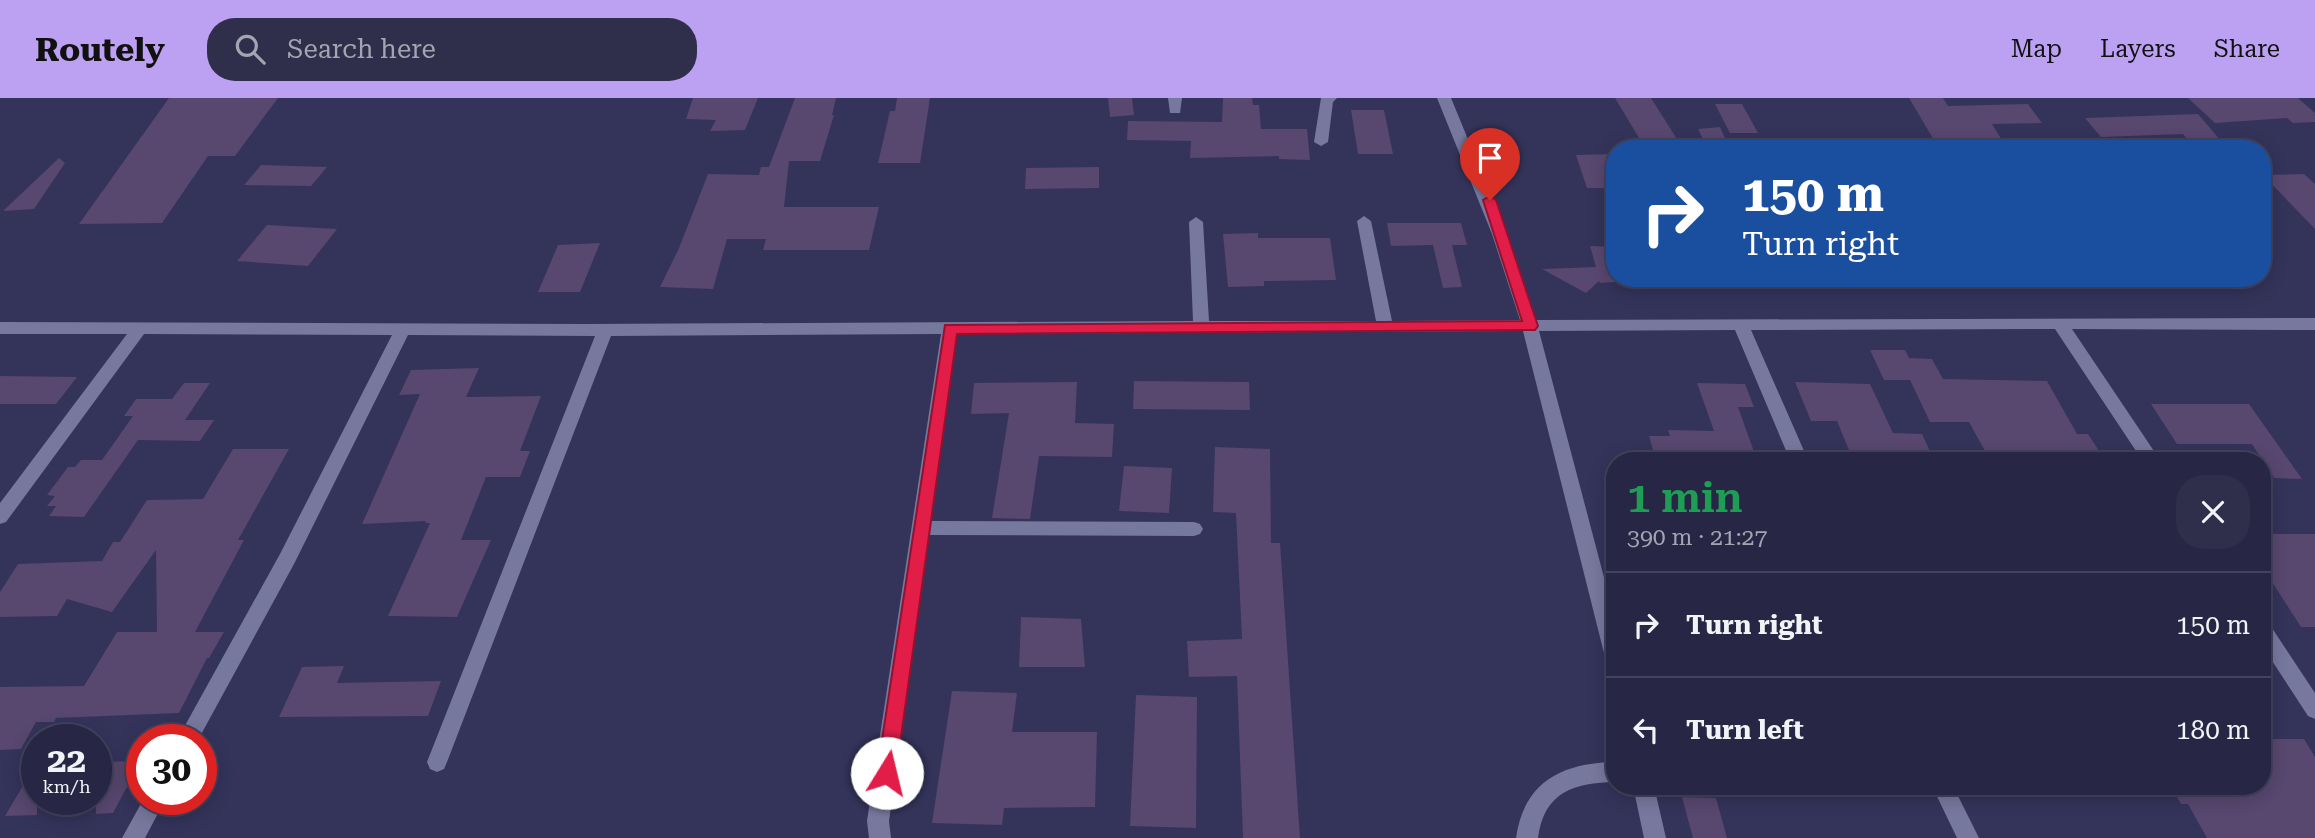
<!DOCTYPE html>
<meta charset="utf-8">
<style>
:root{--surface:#272644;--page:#2f2e4b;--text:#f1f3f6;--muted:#a4a5b2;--line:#43435d;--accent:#bca0f2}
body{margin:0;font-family:"Roboto Serif",serif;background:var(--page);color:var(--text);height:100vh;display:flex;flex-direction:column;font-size:26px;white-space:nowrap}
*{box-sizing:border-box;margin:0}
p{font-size:23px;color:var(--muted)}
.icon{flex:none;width:38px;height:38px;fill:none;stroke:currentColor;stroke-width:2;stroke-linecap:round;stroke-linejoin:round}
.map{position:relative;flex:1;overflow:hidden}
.panel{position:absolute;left:1606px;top:354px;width:665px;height:343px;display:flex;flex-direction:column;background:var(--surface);border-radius:28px;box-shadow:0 4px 18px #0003,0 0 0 2px var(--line)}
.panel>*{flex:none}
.hud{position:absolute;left:1606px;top:42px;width:665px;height:147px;border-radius:28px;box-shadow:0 4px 18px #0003,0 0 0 2px var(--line);background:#1a4fa0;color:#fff;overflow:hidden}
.speed{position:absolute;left:21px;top:626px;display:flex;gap:14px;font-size:35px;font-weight:700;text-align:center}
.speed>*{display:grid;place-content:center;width:91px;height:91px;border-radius:50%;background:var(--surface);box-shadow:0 4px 18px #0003,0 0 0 2px var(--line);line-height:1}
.speed small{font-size:18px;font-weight:400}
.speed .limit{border:10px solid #d22;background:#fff;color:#111}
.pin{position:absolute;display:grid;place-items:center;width:60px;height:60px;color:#fff;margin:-72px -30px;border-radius:50% 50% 50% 0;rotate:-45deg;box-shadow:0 0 7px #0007}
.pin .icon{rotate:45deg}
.me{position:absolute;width:77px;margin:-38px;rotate:9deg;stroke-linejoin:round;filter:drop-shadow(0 0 5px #0008)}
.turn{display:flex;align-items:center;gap:24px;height:147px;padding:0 21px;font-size:32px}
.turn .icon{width:91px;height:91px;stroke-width:2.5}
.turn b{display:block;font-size:49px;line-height:60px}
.round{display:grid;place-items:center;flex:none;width:74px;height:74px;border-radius:28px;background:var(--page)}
.summary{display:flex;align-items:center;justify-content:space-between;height:119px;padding:0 21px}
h1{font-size:42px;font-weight:600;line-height:52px;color:#1e9e55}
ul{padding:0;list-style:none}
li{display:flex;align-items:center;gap:21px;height:105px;padding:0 21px;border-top:2px solid var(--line)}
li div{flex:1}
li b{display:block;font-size:26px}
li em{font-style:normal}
header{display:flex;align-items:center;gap:42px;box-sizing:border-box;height:98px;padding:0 35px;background:var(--accent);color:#111}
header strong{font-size:33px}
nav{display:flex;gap:38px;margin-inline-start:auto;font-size:24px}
.search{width:490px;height:63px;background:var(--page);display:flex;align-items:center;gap:18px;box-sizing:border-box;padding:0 24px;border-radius:28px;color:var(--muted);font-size:26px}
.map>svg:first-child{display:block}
.building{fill:#58476f}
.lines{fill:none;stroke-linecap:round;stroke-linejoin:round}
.minor{fill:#77789d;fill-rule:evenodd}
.route{fill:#e11d48;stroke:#92132f;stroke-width:2}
</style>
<header>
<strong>Routely</strong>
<div class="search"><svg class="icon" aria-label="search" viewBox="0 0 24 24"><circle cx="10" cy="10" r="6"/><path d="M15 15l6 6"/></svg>Search here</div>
<nav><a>Map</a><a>Layers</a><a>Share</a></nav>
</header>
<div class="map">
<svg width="2315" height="740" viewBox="0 0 2315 740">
<rect width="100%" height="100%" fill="#34335a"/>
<path class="building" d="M169,0H278L235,58H208L162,125L79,126Z
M693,0H758L745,32L710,33L716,22L686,21Z
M795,0H836L832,17H834L820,63H789L784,109H879L869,152H763L766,141H727L713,191L660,189L679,150L708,76L759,77L761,69H769Z
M897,0H930L920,65H878L890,13H895Z
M1108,0H1132L1134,17L1110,19Z
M1223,0H1252L1253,7H1259L1261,31H1307L1310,62L1279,61V58L1190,60L1191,43L1127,42L1128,23L1222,24Z
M1615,0H1651L1682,49L1645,50Z
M1909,0H1943L1948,8L2028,6L2042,25L1992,26L2003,44H1935Z
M2188,0H2298L2315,15V24L2293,25L2287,20L2215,25Z
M1715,6H1742L1758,35H1730Z
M1351,12H1384L1393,56H1358Z
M2198,16L2228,51H2195L2183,36L2101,39L2085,20Z
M1720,29L1730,51H1708L1698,31Z
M1615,56V90H1587L1576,57Z
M59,60L65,65L34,111L3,113Z
M261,67L327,69L311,88L244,87Z
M1099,69V90L1025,91L1026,70Z
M2304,76L2315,86V131L2263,77Z
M1387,125H1461L1467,147H1452L1462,189L1443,190L1433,147L1391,148Z
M267,127L337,131L308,168L237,163Z
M1258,135V140H1330L1336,182L1264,183V188L1228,189L1223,136Z
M600,145L580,194H538L558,147Z
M1590,148L1615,149V184L1600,185L1599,183L1586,195L1542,171L1596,169Z
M1870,252H1905L1909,260L1932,261L1943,281L2047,283L2077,336H2088L2105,362H1990L1969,324H1930L1910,282H1884Z
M479,270L466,299L541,298L520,353H530L520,379H486L461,442H491L457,519L388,518L430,425H425L426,423L362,426L420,296L399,297L411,272Z
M0,278L77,279L56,306H0Z
M1134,283L1249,284L1250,312L1133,311Z
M1077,284L1075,325L1114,326L1112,359L1039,358L1030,421L992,420L1009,315L971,316L974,285Z
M1795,284L1870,286L1893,335L1922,336L1934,362H1853L1837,323H1811Z
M184,285H210L185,322H214L200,343L138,342L84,419L49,418L56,408H47L55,398L47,397L68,369H75L81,362H102L133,318H124L136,301H172Z
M1697,285L1745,286L1754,309H1738L1757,362H1678L1677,360L1655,359L1649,338H1670L1668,332L1714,333Z
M2151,306H2249L2302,381L2274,380L2252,346H2177Z
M1215,349L1270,351L1271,445H1280L1300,740H1243L1237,578L1189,579L1187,543L1242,541L1236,415L1213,414Z
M233,351H289L238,442H244L195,534H224L209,560H207L179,615L56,620L54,624H36L21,651L0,652V589L84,588L117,534H157L156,452L112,514L67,501L57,518L0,519V494L18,466L102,463L113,444H120L147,402L203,401Z
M1124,368L1172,370L1169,415L1119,413Z
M2263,436H2315V529H2301L2263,470Z
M1021,519L1081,521L1085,569H1019Z
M344,568L337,585L441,583L428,618L279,619L302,569Z
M952,593L1017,595L1012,634H1097L1095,709L1004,710L1002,727L932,725Z
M1136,597L1197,599L1196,730L1130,728Z
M2263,641H2304L2315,659V740H2207L2188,706H2181L2171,688H2263Z
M141,663L113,715L96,716V664Z
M37,664V717L5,718Z
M1682,699L1716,700L1727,740H1693Z"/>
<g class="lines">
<path class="minor" d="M1168,0H1182L1180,15H1170Z
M1321,0H1337L1333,4L1328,44L1321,48L1314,44Z
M1437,0H1451L1507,136L1536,222L2315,220V232L2072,231L2160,362H2142L2055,231L1751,232L1808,362H1790L1735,232L1539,233L1615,521V568L1608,565L1605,559L1523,233L957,236L931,423L1194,424L1200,426L1203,431L1200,436L1194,438L929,437L889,723L891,740H869L867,723L941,236L611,238L447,664L444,671L437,674L430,671L427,664L595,238L408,237L294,466L198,642H177L280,456L392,237L144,236L6,424L0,426V405L127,236H0V224L587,226L1193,223L1189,124L1196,119L1203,124L1209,223H1376L1357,123L1364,118L1371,123L1392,223L1520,222L1492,136Z
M2263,525L2270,527L2315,595V621L2308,618L2263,549Z
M1615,664V684C1575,685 1544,693 1538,740H1516C1524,683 1563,665 1615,664Z
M1633,688H1654L1666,740H1644Z
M1932,688H1953L1979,740H1957Z
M143,702H165L145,740H122Z"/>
</g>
<path class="route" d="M1490,98L1496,102L1538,228L1535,232L957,236L896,675L893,681L887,684L880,681L877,675L945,227L1522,223L1483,102Z"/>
</svg>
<div class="speed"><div>22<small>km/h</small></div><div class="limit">30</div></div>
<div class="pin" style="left:1490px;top:102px;background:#d93025"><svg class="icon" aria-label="arrive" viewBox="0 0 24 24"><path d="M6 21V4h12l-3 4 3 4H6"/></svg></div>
<svg class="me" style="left:887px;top:675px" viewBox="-20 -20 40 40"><circle r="19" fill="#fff"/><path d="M0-13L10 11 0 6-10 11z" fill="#e11d48"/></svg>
<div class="hud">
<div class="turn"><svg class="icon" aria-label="right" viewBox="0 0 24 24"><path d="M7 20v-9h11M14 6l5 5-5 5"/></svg><div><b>150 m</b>Turn right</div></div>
</div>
<section class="panel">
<div class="summary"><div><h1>1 min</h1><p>390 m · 21:27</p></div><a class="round"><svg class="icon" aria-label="close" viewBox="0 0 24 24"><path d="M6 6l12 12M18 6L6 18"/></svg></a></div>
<ul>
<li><svg class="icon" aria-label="right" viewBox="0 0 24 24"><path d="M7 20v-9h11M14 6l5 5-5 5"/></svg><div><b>Turn right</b></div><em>150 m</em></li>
<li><svg class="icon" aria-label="left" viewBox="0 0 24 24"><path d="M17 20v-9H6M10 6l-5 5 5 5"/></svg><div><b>Turn left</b></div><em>180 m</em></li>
</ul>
</section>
</div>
